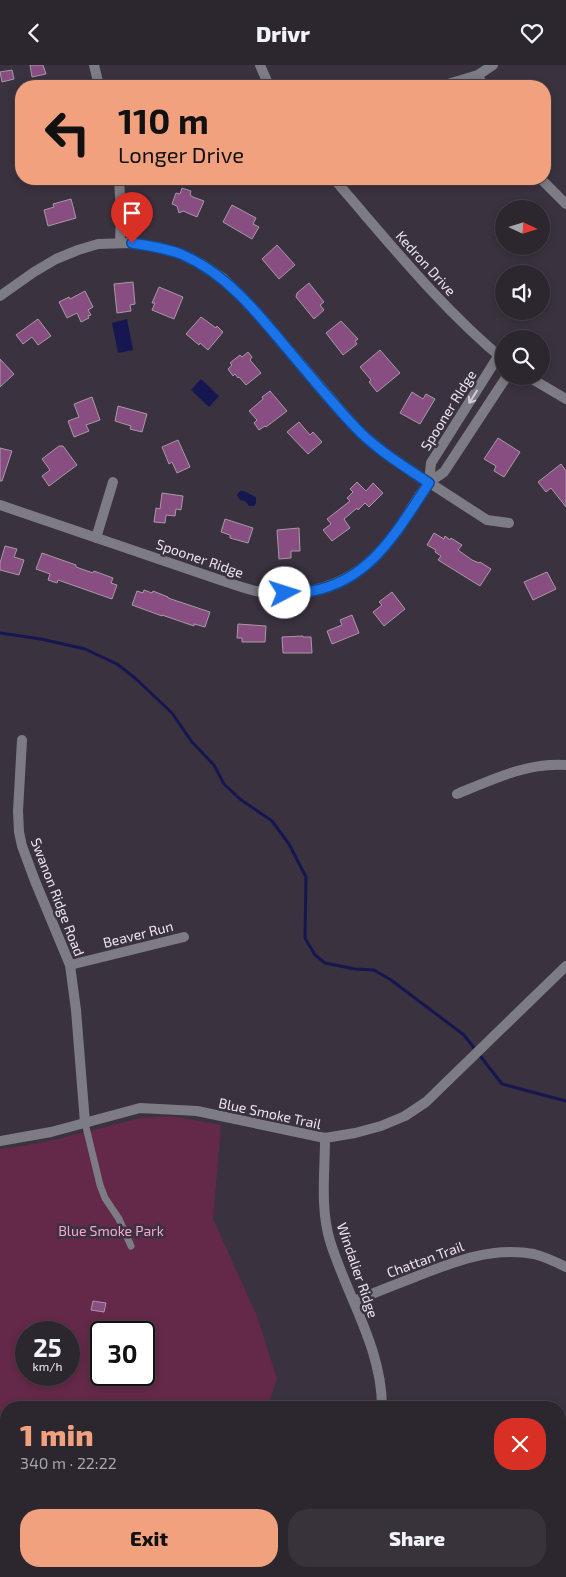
<!DOCTYPE html>
<meta charset="utf-8">
<style>
:root{--surface:#2c262f;--page:#38323b;--text:#f1f3f6;--muted:#a6a5aa;--line:#48434b;--accent:#f1a17d}
body{margin:0;font-family:"Exo 2",sans-serif;background:var(--page);color:var(--text);height:100vh;display:flex;flex-direction:column;font-size:19px;white-space:nowrap}
*{box-sizing:border-box;margin:0}
p{font-size:16px;color:var(--muted)}
.icon{flex:none;width:28px;height:28px;fill:none;stroke:currentColor;stroke-width:2;stroke-linecap:round;stroke-linejoin:round}
.map{position:relative;flex:1;overflow:hidden}
.panel{position:absolute;left:0px;top:1336px;width:566px;height:176px;display:flex;flex-direction:column;background:var(--surface);border-radius:20px 20px 0 0;box-shadow:0 2px 8px #0003,0 0 0 1px var(--line)}
.panel>*{flex:none}
.hud{position:absolute;left:15px;top:15px;width:536px;height:105px;border-radius:20px;box-shadow:0 2px 8px #0003,0 0 0 1px var(--line);background:#f1a17d;color:#111;overflow:hidden}
.needle{width:32px;rotate:94deg}
.controls{position:absolute;left:495px;top:135px;display:grid;gap:10px}
.controls a{display:grid;place-items:center;width:55px;height:55px;border-radius:50%;background:var(--surface);box-shadow:0 2px 8px #0003,0 0 0 1px var(--line);font-size:25px}
.speed{position:absolute;left:15px;top:1256px;display:flex;gap:10px;font-size:25px;font-weight:700;text-align:center}
.speed>*{display:grid;place-content:center;width:65px;height:65px;border-radius:50%;background:var(--surface);box-shadow:0 2px 8px #0003,0 0 0 1px var(--line);line-height:1}
.speed small{font-size:12px;font-weight:400}
.speed .limit{border:2px solid #111;border-radius:8px;background:#fff;color:#111}
.pin{position:absolute;display:grid;place-items:center;width:42px;height:42px;color:#fff;margin:-51px -21px;border-radius:50% 50% 50% 0;rotate:-45deg;box-shadow:0 0 5px #0007}
.pin .icon{rotate:45deg}
.me{position:absolute;width:55px;margin:-28px;rotate:85deg;stroke-linejoin:round;filter:drop-shadow(0 0 4px #0008)}
.turn{display:flex;align-items:center;gap:18px;height:105px;padding:0 20px;font-size:22px}
.turn .icon{width:65px;height:65px;stroke-width:2.5}
.turn b{display:block;font-size:35px;line-height:42px}
.round{display:grid;place-items:center;flex:none;width:52px;height:52px;border-radius:20px;background:var(--page)}
.headline{display:flex;align-items:center;justify-content:space-between;height:85px;padding:0 20px}
h1{font-size:30px;font-weight:800;line-height:38px;color:var(--accent)}
.cta{display:flex;gap:10px;margin-top:auto;padding:10px 20px}
.cta a{flex:1;height:58px;border-radius:20px;background:var(--accent);color:#111;font-size:20px;font-weight:800;line-height:58px;text-align:center}
.cta a+a{background:var(--page);color:var(--text)}
header{display:flex;justify-content:space-between;align-items:center;height:65px;padding:0 20px;background:var(--surface);font-size:22px;font-weight:800}
.map>svg:first-child{display:block}
.green{fill:#642948;fill-rule:evenodd}
.water{fill:#161651}
.lines{fill:none;stroke-linecap:round;stroke-linejoin:round}
.stream{stroke:#161651;stroke-width:3}
.building{fill:#884e82;stroke:#a899a6}
.service{stroke:#7d7b83;stroke-width:7}
.minor{stroke:#7d7b83;stroke-width:10}
.tertiary{stroke:#7d7b83;stroke-width:10}
.oneway{stroke:#d0cbd3}
.route-casing{stroke:#114b97;stroke-width:12}
.route{stroke:#1a73e8;stroke-width:9}
.labels{text-anchor:middle;dominant-baseline:central;stroke-width:5;stroke-linejoin:round;paint-order:stroke}
.street-label{font-size:14px;fill:#ebe6ee;stroke:#3a323f}
.park-label{font-size:14px;fill:#f9a7cf;stroke:#3a323f}
</style>
<header><svg class="icon" aria-label="back" viewBox="0 0 24 24"><path d="M15 5l-7 7 7 7"/></svg>Drivr<svg class="icon" aria-label="heart" viewBox="0 0 24 24"><path d="M12 20l-8-8c-3-5 5-10 8-4 3-6 11-1 8 4z"/></svg></header>
<div class="map">
<svg width="566" height="1512" viewBox="0 0 566 1512">
<rect width="100%" height="100%" fill="#3a323f"/>
<path class="green" d="M171,1051L221,1060L213,1154L257,1251L277,1314L267,1342H6V1431L0,1418V1084L29,1080L58,1074L141,1053ZM26,1268H69V1310H26ZM101,1268H144V1310H101Z"/>
<path class="water" d="M127,254L133,285L118,288L112,258Z
M201,314L219,331L209,342L191,325Z
M240,426H244L256,432V438L254,441H249L245,436L240,435L237,430Z"/>
<g class="lines">
<path class="stream" d="M0,568L41,574L85,584L117,599L135,613L172,648L192,677L214,700L224,719L240,734L272,756L289,779L306,812L305,873L315,890L325,898L355,904L374,905L391,915L464,970L502,1019L566,1036"/>
</g>
<path class="building" d="M30,0H43L46,9L32,12Z
M12,5L14,14L2,17L0,7Z
M182,123L191,126L190,130L193,132L204,136L197,152L183,146L179,148L177,141L172,139L176,128L180,129Z
M71,134L76,153L48,161L44,145L54,142L53,139Z
M232,140L256,153L253,159L259,162L252,174L223,157Z
M277,180L295,200L279,214L262,194Z
M133,217L135,239L130,240L131,246L117,248L114,219Z
M309,218L324,237L320,240L324,245L314,254L296,232L297,228Z
M159,222L183,232L174,254L152,245L155,238H152Z
M85,226L93,242L88,245L91,250L88,251L89,253L81,257L77,248L67,253L59,237L69,232L70,234Z
M201,252L216,263L217,261L223,267L208,285L200,278L199,280L186,269Z
M38,254L51,271L38,280L32,272L23,279L16,270Z
M341,256L358,274L355,276L357,279L343,290L326,268Z
M380,285L400,308L377,327L369,317L371,315L360,302Z
M248,287L252,292L250,295L261,308L246,320L239,312L238,313L235,309L233,311L228,304L232,300L230,298L240,290L242,292Z
M0,294L14,309L0,322Z
M270,326L287,346L266,362L265,361L259,365L254,358L257,355L249,346L263,334L262,332Z
M412,327L423,334L426,329L435,334L420,359L400,348Z
M92,332L100,355L86,360L89,366L74,372L68,356L79,352L74,339Z
M118,341L147,349L142,367L130,364L131,361L115,356Z
M299,357L310,370L313,367L322,377L308,389L287,367Z
M498,373L520,387L504,412L494,406L496,401L484,394Z
M178,375L190,402L177,408L172,397L169,399L162,382Z
M59,381H63L77,400L49,421L42,411L50,405L42,394Z
M0,383L12,386L2,416H0Z
M561,399L566,406V442L551,423L546,427L538,417Z
M357,417L366,426L373,418L383,428L369,442L365,438L358,445L357,443L344,454L350,463L332,476L323,465L331,459L327,454L350,436L347,433L353,427L350,424Z
M162,428L183,431L181,445L176,444L175,451L166,450L165,458L154,457L156,443L160,444Z
M225,454L253,463L248,478L230,473V470L221,467Z
M299,463L300,486H291V493L279,494L277,465Z
M434,468L444,474L445,471L450,475L451,473L462,480L458,485L472,495L479,498L480,497L491,504L480,521L438,495L441,491L435,487L436,485L427,480Z
M5,481L17,484L14,492L24,495L19,510L0,505V498Z
M42,488L76,500V502L93,508L94,506L113,513L111,518L117,520L112,534L58,515L57,518L48,515L50,509L36,504Z
M547,507L556,524L533,535L524,517Z
M144,525L152,528L153,526L168,532V533L210,547L205,562L194,559V561L162,550V551L132,540L137,526L143,528Z
M392,527L405,544L384,561L373,547L382,540L379,537Z
M352,550L359,568L332,579L327,566L342,560L340,555Z
M238,559L266,561L265,577H242V573H237Z
M303,571V572H311L312,588H283L282,572Z
M93,1236L106,1238L104,1247L91,1245Z"/>
<g class="lines">
<path class="service" d="M85,1058L100,1120L105,1133L119,1154L131,1181"/>
<path class="minor" d="M94,0L99,21
M478,10L483,21
M441,21L478,10L493,0
M119,114L121,148L120,178
M541,114L566,139
M0,231L34,207L56,194L78,185L98,179L132,178L161,183L181,189L202,199L224,214L255,245L357,364L378,382L399,398L487,455L509,458
M429,418L431,398L499,290
M0,440L226,517C236,520 246,524 256,526C311,536 362,515 394,470C406,454 415,434 428,419C432,414 439,411 444,407L507,311
M96,473L113,417
M22,675L18,746L19,767L22,781L35,816L70,900L76,945L85,1058
M457,729C491,715 528,697 566,700
M70,900L184,872
M325,1073C325,1107 320,1143 330,1176C347,1231 382,1283 382,1342
M0,1076L51,1067L140,1043L197,1046L325,1073L355,1068L381,1061L405,1051L426,1037L566,901
M354,1236C374,1228 394,1220 415,1212C453,1197 492,1181 534,1189C545,1192 556,1197 566,1202
M0,1437L6,1451
M560,1496L566,1487
M21,1506L22,1512
M301,1512L304,1506
M550,1512L554,1506"/>
<path class="tertiary" d="M260,0L269,21
M334,114C388,176 440,242 504,295
M527,311L566,334"/>
</g>
<defs><path id="oneway-shaft" d="M-6 0H5M1.5-3L5.5 0L1.5 3" fill="none" stroke-width="1.6" stroke-linecap="round" stroke-linejoin="round" transform="scale(1.25)"/></defs>
<use class="oneway" href="#oneway-shaft" transform="translate(473 332) rotate(122)"/>
<g class="lines">
<defs>
<path id="route" d="M132,178C149,181 167,183 183,190C226,209 255,245 284,280C308,308 331,337 356,363C377,385 404,401 429,418C398,464 372,515 312,526C303,527 294,528 285,528"/>
</defs>
<use href="#route" class="route-casing"/>
<use href="#route" class="route"/>
</g>
<g class="labels">
<g class="street-label">
<text transform="translate(426 198) rotate(48)">Kedron Drive</text>
<text transform="translate(448 345) rotate(-58)">Spooner RIdge</text>
<text transform="translate(200 493) rotate(19)">Spooner Ridge</text>
<text transform="translate(58 832) rotate(69)">Swanon Ridge Road</text>
<text transform="translate(138 869) rotate(-14)">Beaver Run</text>
<text transform="translate(270 1048) rotate(12)">Blue Smoke Trail</text>
<text transform="translate(425 1194) rotate(-20)">Chattan Trail</text>
<text transform="translate(358 1205) rotate(71)">Windalier Ridge</text>
</g>
<g class="park-label">
<text x="111" y="1165">Blue Smoke Park</text>
</g>
</g>
</svg>
<div class="controls">
<a><svg class="needle" viewBox="-14 -14 28 28"><path d="M0-13l5 13h-10z" fill="#e53935"/><path d="M0 13l5-13h-10z" fill="#a6a5aa"/></svg></a>
<a><svg class="icon" aria-label="sound" viewBox="0 0 24 24"><path d="M4 9h4l5-4v14l-5-4H4zM17 9q2 3 0 6"/></svg></a>
<a><svg class="icon" aria-label="search" viewBox="0 0 24 24"><circle cx="10" cy="10" r="6"/><path d="M15 15l6 6"/></svg></a>
</div>
<div class="speed"><div>25<small>km/h</small></div><div class="limit">30</div></div>
<div class="pin" style="left:132px;top:178px;background:#d93025"><svg class="icon" aria-label="arrive" viewBox="0 0 24 24"><path d="M6 21V4h12l-3 4 3 4H6"/></svg></div>
<svg class="me" style="left:285px;top:528px" viewBox="-20 -20 40 40"><circle r="19" fill="#fff"/><path d="M0-13L10 11 0 6-10 11z" fill="#1a73e8"/></svg>
<div class="hud">
<div class="turn"><svg class="icon" aria-label="left" viewBox="0 0 24 24"><path d="M17 20v-9H6M10 6l-5 5 5 5"/></svg><div><b>110 m</b>Longer Drive</div></div>
</div>
<section class="panel">
<div class="headline"><div><h1>1 min</h1><p>340 m · 22:22</p></div><a class="round" style="background:#d93025;color:#fff"><svg class="icon" aria-label="close" viewBox="0 0 24 24"><path d="M6 6l12 12M18 6L6 18"/></svg></a></div>
<div class="cta"><a>Exit</a><a>Share</a></div>
</section>
</div>
